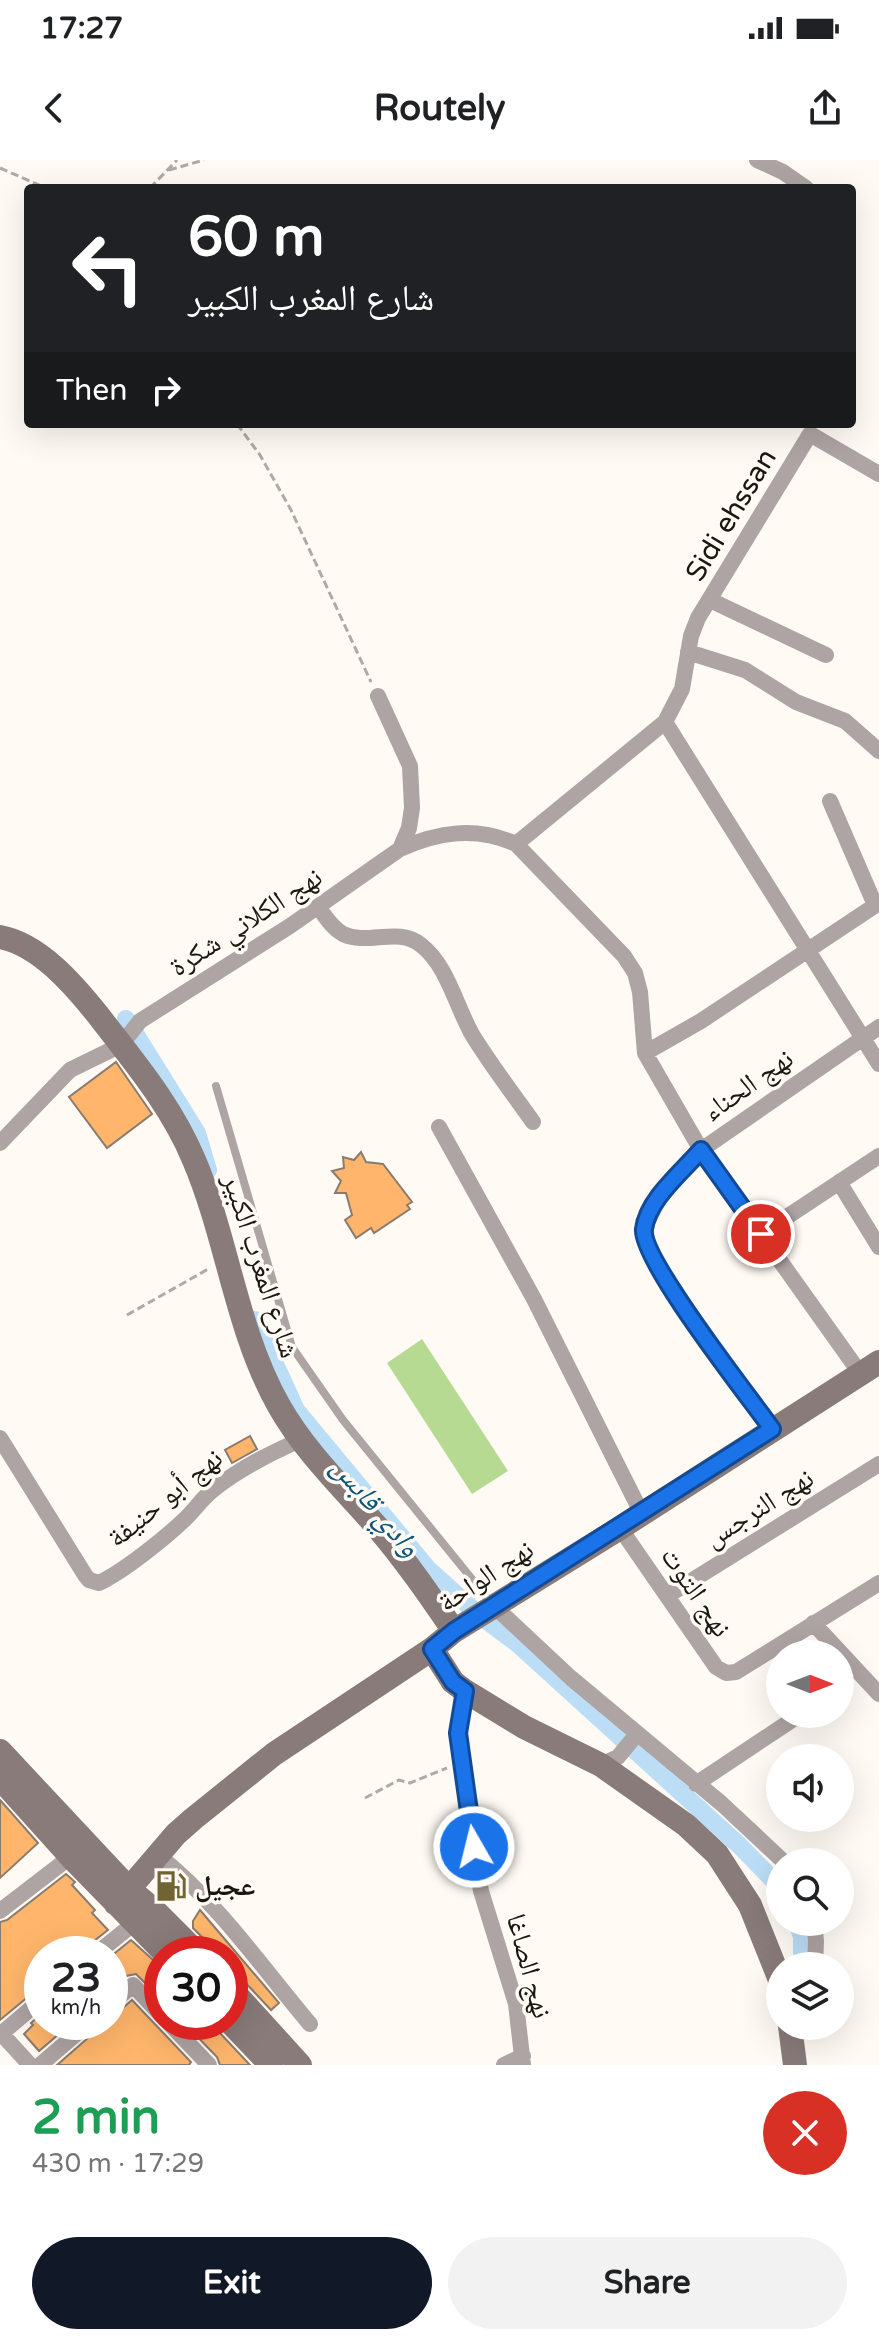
<!DOCTYPE html>
<meta charset="utf-8">
<style>
:root{--surface:#fff;--page:#f2f2f2;--text:#202124;--muted:#757577;--accent:#111827}
body{margin:0;font-family:"Varela Round","Noto Naskh Arabic",sans-serif;background:var(--page);color:var(--text);height:100vh;display:flex;flex-direction:column;font-size:30px;white-space:nowrap}
*{box-sizing:border-box;margin:0}
p{font-size:26px;color:var(--muted)}
.icon{flex:none;width:44px;height:44px;fill:none;stroke:currentColor;stroke-width:2;stroke-linecap:round;stroke-linejoin:round}
.map{position:relative;height:1905px;overflow:hidden}
.panel{display:flex;flex-direction:column;background:var(--surface);flex:1}
.panel>*{flex:none}
.top-card{position:absolute;left:24px;top:24px;width:832px;height:244px;border-radius:8px;box-shadow:0 8px 32px #0002;background:#202124;color:#fff;overflow:hidden}
.needle{width:52px;rotate:90deg}
.controls{position:absolute;left:766px;top:1480px;display:grid;gap:16px}
.controls a{display:grid;place-items:center;width:88px;height:88px;border-radius:50%;background:var(--surface);box-shadow:0 8px 32px #0002;font-size:40px}
.speed{position:absolute;left:24px;top:1776px;display:flex;gap:16px;font-size:40px;font-weight:700;text-align:center}
.speed>*{display:grid;place-content:center;width:104px;height:104px;border-radius:50%;background:var(--surface);box-shadow:0 8px 32px #0002;line-height:1}
.speed small{font-size:20px;font-weight:400}
.speed .limit{border:12px solid #d22;background:#fff;color:#111}
.pin{position:absolute;display:grid;place-items:center;width:68px;height:68px;color:#fff;margin:-34px;border:4px solid #fff;border-radius:50%;box-shadow:0 2px 8px #0007}
.me{position:absolute;width:88px;margin:-44px;rotate:352deg;stroke-linejoin:round;filter:drop-shadow(0 0 6px #0008)}
.turn{display:flex;align-items:center;gap:28px;height:168px;padding:0 32px;font-size:36px}
.turn .icon{width:104px;height:104px;stroke-width:2.5}
.turn b{display:block;font-size:56px;line-height:68px}
.then{display:flex;align-items:center;height:76px;padding:0 32px;background:#0003;gap:16px;font-size:30px}
.round{display:grid;place-items:center;flex:none;width:84px;height:84px;border-radius:42px;background:var(--page)}
.head{display:flex;align-items:center;justify-content:space-between;height:136px;padding:0 32px}
h1{font-size:48px;font-weight:700;line-height:60px;color:#1e9e55}
.action{display:flex;gap:16px;margin-top:auto;padding:16px 32px}
.action a{flex:1;height:92px;border-radius:48px;background:var(--accent);color:#fff;font-size:32px;font-weight:700;line-height:92px;text-align:center}
.action a+a{background:var(--page);color:var(--text)}
.status{display:flex;justify-content:space-between;align-items:center;height:56px;padding:0 40px;background:var(--surface);direction:ltr}
.status svg{height:22px;fill:currentColor}
header{display:flex;justify-content:space-between;align-items:center;height:104px;padding:0 32px;background:var(--surface);font-size:36px;font-weight:700}
.map>svg:first-child{display:block}
.green{fill:#b6da92}
.lines{fill:none;stroke-linecap:round;stroke-linejoin:round}
.canal{stroke:#bbdef6;stroke-width:18}
.building{fill:#ffb66c;stroke:#897c6f;stroke-width:2}
.path{stroke:#aeaaa4;stroke-width:3;stroke-dasharray:8 4;stroke-linecap:butt}
.lane{stroke:#ada4a3;stroke-width:8}
.street{stroke:#ada4a3;stroke-width:16}
.secondary{stroke:#887b79;stroke-width:24}
.route-casing{stroke:#114b97;stroke-width:20}
.route{stroke:#1a73e8;stroke-width:14}
.labels{text-anchor:middle;dominant-baseline:central;stroke-width:7;stroke-linejoin:round;paint-order:stroke}
.street-label{font-size:28px;fill:#1a1611;stroke:#fffaf4}
.poi-label{font-size:28px;font-weight:bold;fill:#1a1611;stroke:#fffaf4;text-anchor:start}
.water-label{font-size:30px;font-style:italic;fill:#0b557c;stroke:#fffaf4}
</style>
<div class="status"><b>17:27</b><svg viewBox="0 0 49 12"><path d="M0 12V9h3v3zM5 12V6h3v6zM10 12V3h3v9zM15 12V0h3v12zM26 1h20v11H26zM47 4h2v5h-2z"/></svg></div>
<header><svg class="icon" aria-label="back" viewBox="0 0 24 24"><path d="M15 5l-7 7 7 7"/></svg>Routely<svg class="icon" aria-label="share" viewBox="0 0 24 24"><path d="M12 15V3M7 8l5-5 5 5M5 13v7h14v-7"/></svg></header>
<div class="map">
<svg width="879" height="1905" viewBox="0 0 879 1905">
<rect width="100%" height="100%" fill="#fffaf4"/>
<path class="green" d="M422,1179L508,1311L472,1334L387,1203Z"/>
<g class="lines">
<path class="canal" d="M126,859L197,973L208,1010
M255,1160L296,1250L428,1409L479,1455L518,1484L740,1686L780,1727
M797,1762L802,1777V1806"/>
</g>
<path class="building" d="M116,902L152,954L107,988L69,937Z
M361,992L366,1002L383,1004L412,1042L407,1045L410,1049L374,1073L371,1068L356,1078L345,1060L352,1055L346,1033H335L341,1021L332,1011L344,1008L343,997L354,1000Z
M250,1276L257,1289L232,1303L225,1290Z
M0,1640L38,1683L0,1718Z
M162,1713L183,1733L174,1742L163,1731L167,1727L158,1718Z
M66,1714L75,1722L72,1725L95,1750L92,1753L108,1770L89,1785L85,1794H42V1828L35,1831L0,1860V1762L7,1760Z
M200,1750L279,1843L271,1850L241,1818L230,1813V1794H213L209,1784L193,1768V1761Z
M131,1780L162,1808V1840L136,1814L126,1816L110,1830V1797Z
M132,1840L191,1902L189,1905H57L97,1870L101,1862H110V1856L117,1853Z
M42,1853V1862H73L39,1891L24,1874L33,1865L31,1863Z
M183,1862H215L219,1872L250,1905H220L217,1897Z"/>
<g class="lines">
<path class="path" d="M0,8L46,28
M169,10L204,0
M150,28L177,0
M237,264L260,295L291,350L371,522
M127,1155L210,1108
M365,1638L399,1620L410,1623L447,1608"/>
<path class="lane" d="M216,926L292,1187L343,1260L493,1445"/>
<path class="street" d="M757,0L783,12L806,28
M710,440L826,495
M688,492L745,510L796,542L845,561L879,591
M665,562L879,904
M830,641L875,745
M516,684L665,562L682,529L691,476L698,458L810,274L879,314
M400,689C438,672 476,666 516,684L624,796L635,813L640,832L645,893L701,990L860,1213
M318,747C325,756 332,768 343,774C368,786 398,766 421,785C448,806 456,847 473,876C491,905 513,934 533,962
M645,893L701,861L879,743
M439,967L534,1139L642,1354
M0,983L70,910L121,885L140,861L290,766L400,689L409,668L412,648L410,606L378,536
M839,1022L879,1087
M761,1074L879,996
M772,1269L682,1146L648,1088L644,1069L658,1040L701,990L879,867
M0,1278L85,1415L89,1420L99,1423C124,1411 164,1379 184,1360C195,1350 202,1338 214,1329C241,1308 269,1294 300,1280
M620,1368L716,1507L726,1513L736,1512L879,1423
M667,1436L879,1304
M494,1446L571,1518L722,1644L784,1702
M813,1463L879,1534
M465,1531L458,1573L474,1687L481,1731L516,1844L523,1905
M601,1605L618,1597L637,1574
M696,1624L801,1554
M158,1695C217,1742 262,1807 310,1864
M0,1751L78,1691
M814,1762L816,1781L815,1806
M96,1794L142,1757
M110,1845L133,1825L162,1856
M168,1862L209,1905
M0,1872L30,1905
M2,1873L42,1839
M40,1905L90,1862
M504,1905L523,1896"/>
<path class="secondary" d="M0,777C39,784 74,825 98,855C134,902 171,945 194,1000C228,1080 236,1170 279,1246C305,1292 344,1329 378,1368C406,1401 430,1436 454,1471
M432,1489L453,1522L465,1531L524,1567L601,1605L686,1665L717,1694L750,1745L780,1820
M0,1591L130,1730L153,1749L198,1794
M0,1618L72,1698L166,1794
M116,1744L176,1674L193,1659L274,1594L432,1489L454,1471L620,1368L879,1202
M230,1828L300,1905
M230,1862L271,1905
M790,1866L795,1905"/>
</g>
<g class="lines">
<defs>
<path id="route" d="M474,1687L458,1573L465,1531L453,1522L432,1489L454,1471L772,1269C750,1238 640,1099 644,1069C648,1039 682,1012 701,990L761,1074"/>
</defs>
<use href="#route" class="route-casing"/>
<use href="#route" class="route"/>
</g>
<defs>
<symbol id="fuel-bare" viewBox="-9 -9 18 18"><path d="M-5.5-6h7V0h2V4h1.3V-2.5L3-4.5l.8-.8L6-3V5H2.5V1h-1V6h-7ZM-4.2-4.7v3.2H.2V-4.7Z" fill="#706532" stroke="#fffaf4" stroke-width="2.5" paint-order="stroke"/></symbol>
</defs>
<g fill-rule="evenodd">
<use href="#fuel-bare" x="149" y="1704" width="44" height="44"/>
</g>
<g class="labels">
<g class="street-label">
<text transform="translate(731 355) rotate(-59)">Sidi ehssan</text>
<text transform="translate(246 762) rotate(-33)">نهج الكلاني شكرة</text>
<text transform="translate(748 925) rotate(-35)">نهج الحناء</text>
<text transform="translate(261 1106) rotate(72)">شارع المغرب الكبير</text>
<text transform="translate(165 1338) rotate(-39)">نهج أبو حنيفة</text>
<text transform="translate(759 1348) rotate(-32)">نهج النرجس</text>
<text transform="translate(486 1416) rotate(-33)">نهج الواحة</text>
<text transform="translate(696 1432) rotate(56)">نهج التوت</text>
<text transform="translate(529 1806) rotate(75)">نهج الصاغا</text>
</g>
<g class="poi-label">
<text x="195" y="1726">عجيل</text>
</g>
<g class="water-label">
<text transform="translate(376 1347) rotate(50)">وادي قابس</text>
</g>
</g>
</svg>
<div class="controls">
<a><svg class="needle" viewBox="-14 -14 28 28"><path d="M0-13l5 13h-10z" fill="#e53935"/><path d="M0 13l5-13h-10z" fill="#757577"/></svg></a>
<a><svg class="icon" aria-label="sound" viewBox="0 0 24 24"><path d="M4 9h4l5-4v14l-5-4H4zM17 9q2 3 0 6"/></svg></a>
<a><svg class="icon" aria-label="search" viewBox="0 0 24 24"><circle cx="10" cy="10" r="6"/><path d="M15 15l6 6"/></svg></a>
<a><svg class="icon" aria-label="layers" viewBox="0 0 24 24"><path d="M12 4l9 5-9 5-9-5zM3 14l9 5 9-5"/></svg></a>
</div>
<div class="speed"><div>23<small>km/h</small></div><div class="limit">30</div></div>
<div class="pin" style="left:761px;top:1074px;background:#d93025"><svg class="icon" aria-label="arrive" viewBox="0 0 24 24"><path d="M6 21V4h12l-3 4 3 4H6"/></svg></div>
<svg class="me" style="left:474px;top:1687px" viewBox="-20 -20 40 40"><circle r="17" fill="#1a73e8" stroke="#fff" stroke-width="3"/><path d="M0-11L8 9 0 5-8 9z" fill="#fff"/></svg>
<div class="top-card">
<div class="turn"><svg class="icon" aria-label="left" viewBox="0 0 24 24"><path d="M17 20v-9H6M10 6l-5 5 5 5"/></svg><div><b>60 m</b>شارع المغرب الكبير</div></div>
<div class="then">Then<svg class="icon" aria-label="right" viewBox="0 0 24 24"><path d="M7 20v-9h11M14 6l5 5-5 5"/></svg></div>
</div>
</div>
<section class="panel">
<div class="head"><div><h1>2 min</h1><p>430 m · 17:29</p></div><a class="round" style="background:#d93025;color:#fff"><svg class="icon" aria-label="close" viewBox="0 0 24 24"><path d="M6 6l12 12M18 6L6 18"/></svg></a></div>
<div class="action"><a>Exit</a><a>Share</a></div>
</section>
